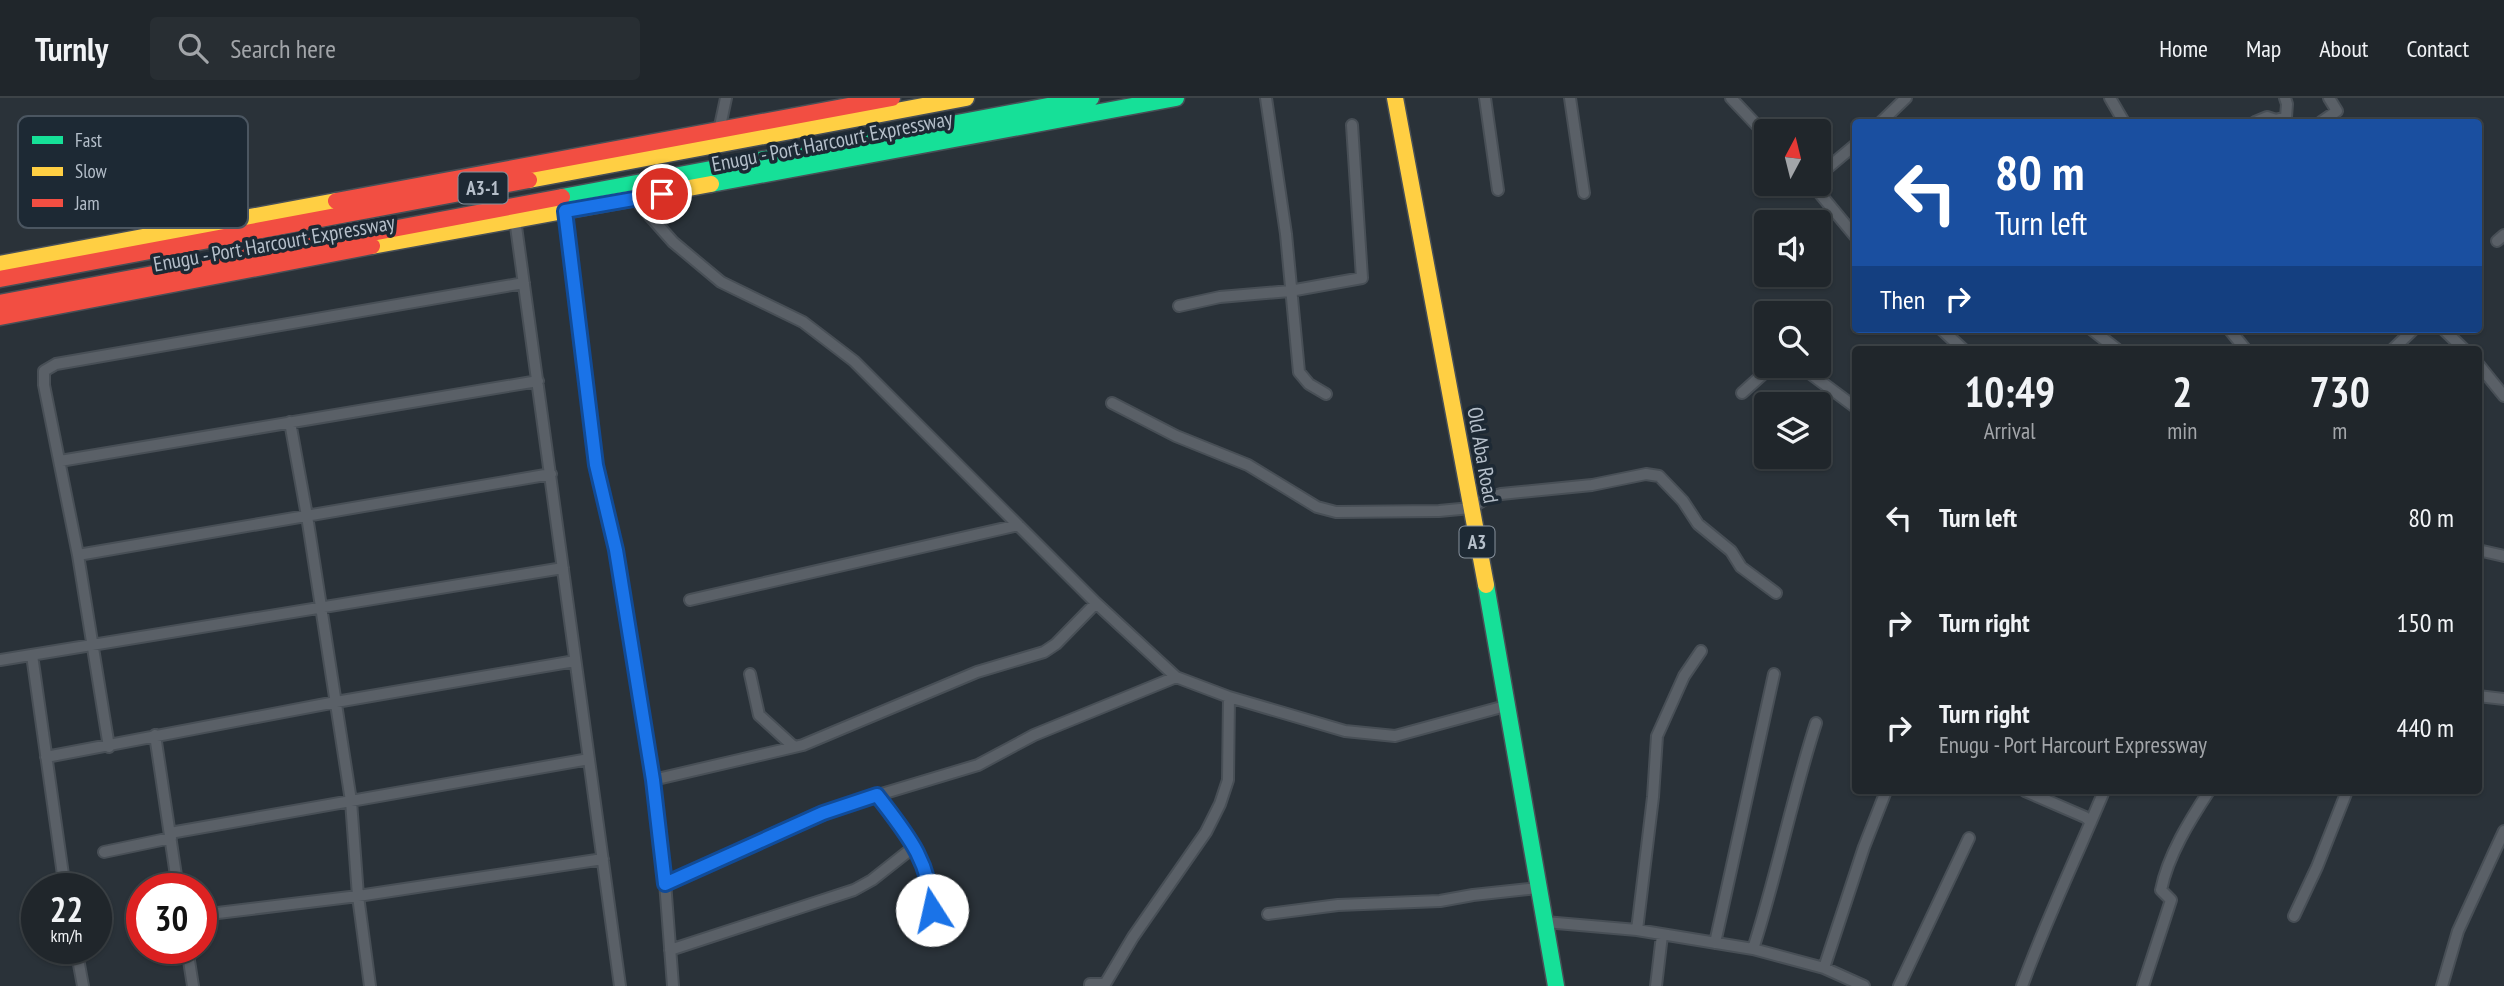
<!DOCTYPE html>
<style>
:root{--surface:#20262b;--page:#282e33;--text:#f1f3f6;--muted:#a2a5a9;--line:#3d4347}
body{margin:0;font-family:"PT Sans Narrow",sans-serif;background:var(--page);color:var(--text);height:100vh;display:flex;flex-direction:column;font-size:26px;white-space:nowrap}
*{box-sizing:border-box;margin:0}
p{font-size:23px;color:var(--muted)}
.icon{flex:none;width:38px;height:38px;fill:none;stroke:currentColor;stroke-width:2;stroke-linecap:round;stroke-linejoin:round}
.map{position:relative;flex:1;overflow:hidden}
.panel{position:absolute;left:1852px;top:248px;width:630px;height:448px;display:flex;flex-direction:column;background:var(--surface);border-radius:7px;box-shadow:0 2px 5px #0004,0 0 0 2px var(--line)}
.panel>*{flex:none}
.top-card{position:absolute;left:1852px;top:21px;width:630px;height:214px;border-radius:7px;box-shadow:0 2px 5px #0004,0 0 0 2px var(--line);background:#1a4fa0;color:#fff;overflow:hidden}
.needle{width:46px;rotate:7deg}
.tools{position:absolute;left:1754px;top:21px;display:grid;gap:14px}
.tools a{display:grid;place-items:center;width:77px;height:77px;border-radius:7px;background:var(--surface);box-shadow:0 2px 5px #0004,0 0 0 2px var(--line);font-size:35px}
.speed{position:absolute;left:21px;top:775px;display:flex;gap:14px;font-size:35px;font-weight:700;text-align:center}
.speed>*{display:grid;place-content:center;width:91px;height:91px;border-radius:50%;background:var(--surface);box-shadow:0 2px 5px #0004,0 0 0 2px var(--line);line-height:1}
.speed small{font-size:18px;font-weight:400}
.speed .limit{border:10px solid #d22;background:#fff;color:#111}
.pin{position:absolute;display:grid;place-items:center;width:60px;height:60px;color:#fff;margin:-30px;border:4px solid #fff;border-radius:50%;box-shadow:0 2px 7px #0007}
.me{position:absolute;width:77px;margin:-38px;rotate:350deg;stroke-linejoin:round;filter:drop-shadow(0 0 5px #0008)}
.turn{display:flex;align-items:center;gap:24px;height:147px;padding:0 28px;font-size:32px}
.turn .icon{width:91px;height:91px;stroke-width:2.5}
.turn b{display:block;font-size:49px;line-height:60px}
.then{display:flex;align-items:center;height:66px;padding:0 28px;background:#0003;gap:14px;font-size:26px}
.eta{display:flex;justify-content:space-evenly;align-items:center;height:119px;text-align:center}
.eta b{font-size:42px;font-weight:700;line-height:49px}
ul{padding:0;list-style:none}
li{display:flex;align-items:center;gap:21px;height:105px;padding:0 28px}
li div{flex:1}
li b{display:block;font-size:26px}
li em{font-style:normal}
header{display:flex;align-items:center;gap:42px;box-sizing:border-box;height:98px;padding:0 35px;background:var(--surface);border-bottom:2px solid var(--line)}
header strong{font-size:33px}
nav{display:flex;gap:38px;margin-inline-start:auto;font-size:24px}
.search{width:490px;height:63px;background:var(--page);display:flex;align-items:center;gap:18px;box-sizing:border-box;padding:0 24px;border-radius:7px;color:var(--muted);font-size:26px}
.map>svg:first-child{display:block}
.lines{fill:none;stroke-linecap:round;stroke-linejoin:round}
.street-casing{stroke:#484f56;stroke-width:14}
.fast-casing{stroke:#484f56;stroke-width:19}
.slow-casing{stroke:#484f56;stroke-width:19}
.jam-casing{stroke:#484f56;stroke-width:19}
.street{stroke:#5a6067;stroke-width:10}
.fast{stroke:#16e098;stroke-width:16}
.slow{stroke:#ffcf43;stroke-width:16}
.jam{stroke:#f24e42;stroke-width:16}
.route-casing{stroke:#114b97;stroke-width:18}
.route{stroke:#1a73e8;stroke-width:12}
.labels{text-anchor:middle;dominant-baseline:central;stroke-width:7;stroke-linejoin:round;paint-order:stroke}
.shield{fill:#1d2934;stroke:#87929d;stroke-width:2}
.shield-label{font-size:19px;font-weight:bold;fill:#b5bfca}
.street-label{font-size:21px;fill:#b5bfca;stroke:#1d2934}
.key{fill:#1d2934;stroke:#4b5661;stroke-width:2}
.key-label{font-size:19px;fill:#b5bfca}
</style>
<header>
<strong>Turnly</strong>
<div class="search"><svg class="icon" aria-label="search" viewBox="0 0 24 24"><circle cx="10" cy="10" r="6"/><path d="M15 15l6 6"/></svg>Search here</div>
<nav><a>Home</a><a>Map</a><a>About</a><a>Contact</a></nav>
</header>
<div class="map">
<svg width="2504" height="888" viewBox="0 0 2504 888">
<rect width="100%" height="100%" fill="#2a3239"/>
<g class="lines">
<defs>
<path id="street" d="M1266,0L1286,136L1299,274L1309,286L1326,296
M1485,0L1498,92
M1570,0L1584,95
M1731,0L1766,37
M2110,0L2124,24
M1881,24L1906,0
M2255,24L2267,19L2276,22L2286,19L2287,6L2285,0
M2321,24L2337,13L2329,0
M719,33L726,0
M1818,78L1855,47
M1812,86L1855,138
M635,101L673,144L721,184L803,224L854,263L1096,505L1176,579L1229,599L1345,633L1395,638L1509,607
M565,113L595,367L616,452L653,682L663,758L673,888
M515,121L620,888
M2497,143L2504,137
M1179,208L1220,199L1290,193L1362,180L1352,27
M1941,231L1964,252
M2091,231L2118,252
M2229,231L2246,252
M2443,231L2465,252
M2392,252L2414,231
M2478,266L2504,298
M1800,268L1855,309
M1742,295L1772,268
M1112,305L1176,338L1248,367L1317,409L1336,414L1439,413L1471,410L1485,401L1501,396L1592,387L1646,376L1659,378L1683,403L1698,426L1731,453L1741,469L1776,495
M290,324L307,418L351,703L358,798L370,888
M60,363L538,283
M2478,452L2504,458
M78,457L551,376
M690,502L1018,427
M32,557L65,791
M0,562L563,470
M750,576L759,617L793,648
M2478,598L2504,601
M155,637L178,791
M109,649L78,457L44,287V273L56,266L524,185
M46,659L336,604L575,563
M653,682L803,647L977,574L1044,554L1056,546L1096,505
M2025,693L2085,719L2091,724
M170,735L589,661
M915,748L931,791L932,812
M104,754L171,740
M665,786L845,707L978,667L1034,637L1176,579
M1268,816L1338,807L1440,803L1473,797L1538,790
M201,817L358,798L603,761
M2294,818L2317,769L2347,693
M1545,824L1637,832L1753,851L1824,870L1864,888
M1637,832L1653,699L1657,638L1684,578L1701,553
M1715,845L1774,576
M76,850L83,888
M187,850L193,888
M1753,851C1777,777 1792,699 1816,625
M670,852L854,792L872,782L915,748L877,697
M1824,870L1864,749L1886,693
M1090,888V886H1105L1133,839L1206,734L1220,706L1228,682L1229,599
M1656,888L1662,837
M1899,888L1969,740
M2022,888C2046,822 2077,758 2104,693
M2143,888L2171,802L2161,792C2168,757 2190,722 2209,693
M2442,888L2458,833L2504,733"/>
<path id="fast" d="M711,86L1176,0
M562,99L1091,0
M1486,487L1556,888"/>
<path id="slow" d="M1395,0L1486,487
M529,82L966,0
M372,148L711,86
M0,166L336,103"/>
<path id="jam" d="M336,103L892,0
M0,181L529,82
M0,205L562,99
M0,219L372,148"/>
</defs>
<use href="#street" class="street-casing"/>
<use href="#fast" class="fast-casing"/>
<use href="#slow" class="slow-casing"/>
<use href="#jam" class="jam-casing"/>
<use href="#street" class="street"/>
<use href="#fast" class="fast"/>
<use href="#slow" class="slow"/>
<use href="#jam" class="jam"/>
</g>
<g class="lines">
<defs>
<path id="route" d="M662,96L565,113L596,367L616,452L653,682L665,786L823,715L877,697C906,735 930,762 932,812"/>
</defs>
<use href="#route" class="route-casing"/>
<use href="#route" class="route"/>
</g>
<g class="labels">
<g class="shield">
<rect x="458.5" y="74.5" width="49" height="31" rx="5"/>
<rect x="1459.5" y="428.5" width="35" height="31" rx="5"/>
</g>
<g class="shield-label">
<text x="483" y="90">A3-1</text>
<text x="1477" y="444">A3</text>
</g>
<g class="street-label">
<text transform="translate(832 43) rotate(-11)">Enugu - Port Harcourt Expressway</text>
<text transform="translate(274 145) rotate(-10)">Enugu - Port Harcourt Expressway</text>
<text transform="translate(1483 357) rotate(80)">Old Aba Road</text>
</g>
</g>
<rect x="18" y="18" width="230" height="112" rx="10" class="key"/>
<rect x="32" y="38" width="31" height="8" fill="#16e098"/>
<rect x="32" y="69" width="31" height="9" fill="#ffcf43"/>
<rect x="32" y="101" width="31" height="8" fill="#f24e42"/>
<g class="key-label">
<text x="75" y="49">Fast</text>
<text x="75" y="80">Slow</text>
<text x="75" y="112">Jam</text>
</g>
</svg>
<div class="tools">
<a><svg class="needle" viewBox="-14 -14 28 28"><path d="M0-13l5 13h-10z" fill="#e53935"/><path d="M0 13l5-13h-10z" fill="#a2a5a9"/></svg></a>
<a><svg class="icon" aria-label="sound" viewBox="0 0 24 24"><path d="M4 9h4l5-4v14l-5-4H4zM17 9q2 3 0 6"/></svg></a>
<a><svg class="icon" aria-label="search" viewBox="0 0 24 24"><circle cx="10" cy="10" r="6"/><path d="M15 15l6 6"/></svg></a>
<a><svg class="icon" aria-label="layers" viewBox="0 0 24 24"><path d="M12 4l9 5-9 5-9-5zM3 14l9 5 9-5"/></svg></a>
</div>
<div class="speed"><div>22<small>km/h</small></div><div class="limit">30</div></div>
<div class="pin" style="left:662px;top:96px;background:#d93025"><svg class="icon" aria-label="arrive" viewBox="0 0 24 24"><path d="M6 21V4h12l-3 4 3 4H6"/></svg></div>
<svg class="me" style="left:932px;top:812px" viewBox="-20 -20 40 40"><circle r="19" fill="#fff"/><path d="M0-13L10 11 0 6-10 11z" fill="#1a73e8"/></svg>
<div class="top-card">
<div class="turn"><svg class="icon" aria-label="left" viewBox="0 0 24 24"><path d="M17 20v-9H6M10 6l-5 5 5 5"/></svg><div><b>80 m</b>Turn left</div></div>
<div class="then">Then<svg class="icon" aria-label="right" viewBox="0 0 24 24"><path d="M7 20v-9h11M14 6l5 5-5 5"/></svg></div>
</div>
<section class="panel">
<div class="eta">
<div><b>10:49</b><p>Arrival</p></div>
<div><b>2</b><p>min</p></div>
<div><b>730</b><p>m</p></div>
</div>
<ul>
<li><svg class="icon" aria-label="left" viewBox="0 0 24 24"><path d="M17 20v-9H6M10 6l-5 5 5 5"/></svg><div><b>Turn left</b></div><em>80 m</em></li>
<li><svg class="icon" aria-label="right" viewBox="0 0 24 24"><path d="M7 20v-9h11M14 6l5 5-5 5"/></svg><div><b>Turn right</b></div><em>150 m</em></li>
<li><svg class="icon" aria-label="right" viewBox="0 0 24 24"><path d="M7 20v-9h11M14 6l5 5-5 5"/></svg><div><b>Turn right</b><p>Enugu - Port Harcourt Expressway</p></div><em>440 m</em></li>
</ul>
</section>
</div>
